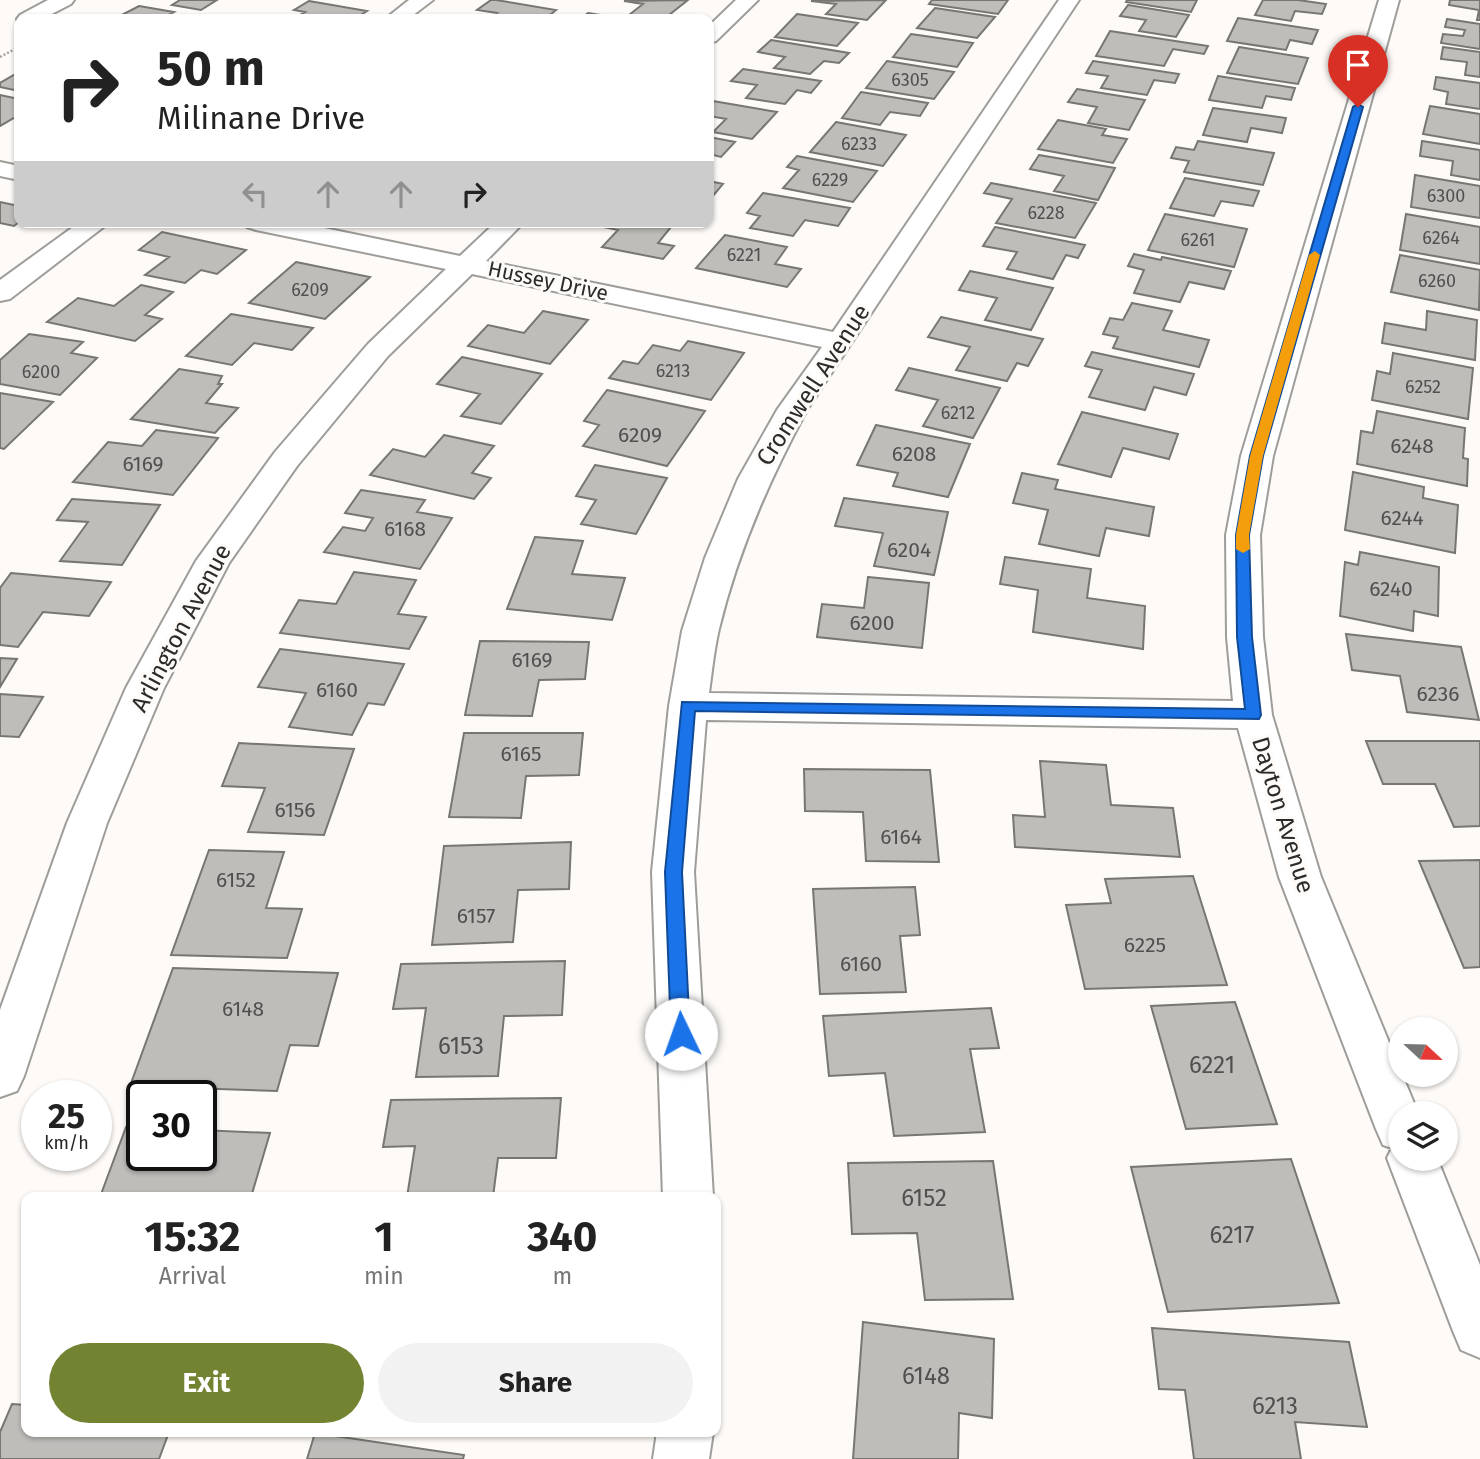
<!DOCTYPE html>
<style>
:root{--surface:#fff;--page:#f2f2f2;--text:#222;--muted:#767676;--accent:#728332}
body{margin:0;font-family:"Fira Sans",sans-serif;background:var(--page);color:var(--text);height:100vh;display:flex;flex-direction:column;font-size:26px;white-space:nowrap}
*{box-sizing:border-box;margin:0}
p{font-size:23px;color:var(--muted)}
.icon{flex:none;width:38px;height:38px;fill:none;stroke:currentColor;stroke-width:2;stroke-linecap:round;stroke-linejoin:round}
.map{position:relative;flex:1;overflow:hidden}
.side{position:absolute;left:21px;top:1192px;width:700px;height:245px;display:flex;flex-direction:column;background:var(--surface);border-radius:14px;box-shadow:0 2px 5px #0004}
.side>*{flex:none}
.banner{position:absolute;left:14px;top:14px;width:700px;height:214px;border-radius:14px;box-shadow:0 2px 5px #0004;background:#fff;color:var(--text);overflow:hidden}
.needle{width:46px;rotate:112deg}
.buttons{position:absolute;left:1388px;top:1017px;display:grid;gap:14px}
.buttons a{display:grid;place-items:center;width:70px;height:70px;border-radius:50%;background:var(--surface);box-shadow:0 2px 5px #0004;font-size:35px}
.speed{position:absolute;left:21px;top:1080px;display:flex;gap:14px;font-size:35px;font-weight:700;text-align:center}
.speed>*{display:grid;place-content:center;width:91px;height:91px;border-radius:50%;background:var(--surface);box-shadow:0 2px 5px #0004;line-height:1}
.speed small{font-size:18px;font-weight:400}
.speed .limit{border:4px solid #111;border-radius:10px;background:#fff;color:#111}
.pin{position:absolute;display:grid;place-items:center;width:60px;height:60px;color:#fff;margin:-72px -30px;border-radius:50% 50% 50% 0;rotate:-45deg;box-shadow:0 0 7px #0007}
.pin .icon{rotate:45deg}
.me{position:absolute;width:77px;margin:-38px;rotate:357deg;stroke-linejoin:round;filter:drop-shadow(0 0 5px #0008)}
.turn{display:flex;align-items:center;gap:24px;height:147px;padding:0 28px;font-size:32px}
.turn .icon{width:91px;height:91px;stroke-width:2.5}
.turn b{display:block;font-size:49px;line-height:60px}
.lanes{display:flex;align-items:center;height:66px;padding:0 28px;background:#0003;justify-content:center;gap:35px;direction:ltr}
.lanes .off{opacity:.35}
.eta{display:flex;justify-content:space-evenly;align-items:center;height:119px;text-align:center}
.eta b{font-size:42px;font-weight:700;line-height:49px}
.primary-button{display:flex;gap:14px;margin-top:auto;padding:14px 28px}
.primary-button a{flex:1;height:80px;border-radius:42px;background:var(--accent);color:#fff;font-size:28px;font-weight:700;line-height:80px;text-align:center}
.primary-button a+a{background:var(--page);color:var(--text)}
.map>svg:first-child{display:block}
.building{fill:#bfbdba;stroke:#787673;stroke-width:2}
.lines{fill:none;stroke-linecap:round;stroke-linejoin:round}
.street-casing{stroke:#9f9d9a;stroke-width:4}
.secondary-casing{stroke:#9f9d9a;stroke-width:4}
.path{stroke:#a4a2a0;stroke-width:2.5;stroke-dasharray:2 2;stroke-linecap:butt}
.street{fill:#fff;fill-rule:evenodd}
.secondary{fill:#fff;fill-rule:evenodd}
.route{fill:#1a73e8;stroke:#114b97;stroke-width:2}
.slow{fill:#f59e0b}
.labels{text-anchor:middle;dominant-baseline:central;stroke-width:6;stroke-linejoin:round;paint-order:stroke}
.far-number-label{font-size:18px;fill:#51504e}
.far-street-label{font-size:21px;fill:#2c2b2a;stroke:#fdfaf7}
.number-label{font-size:21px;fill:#51504e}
.street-label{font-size:24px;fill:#2c2b2a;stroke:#fdfaf7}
.near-number-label{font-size:24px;fill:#51504e}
</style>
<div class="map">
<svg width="1480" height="1459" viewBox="0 0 1480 1459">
<rect width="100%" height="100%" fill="#fdfaf7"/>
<path class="building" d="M180,0H217L201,10L172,5Z
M491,0H496L556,10L545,19H489L497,13L477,10Z
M688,0L664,19L629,15L643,4L624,1Z
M886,0L867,20L826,14L836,4L811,1Z
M932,0H1008L998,14L929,4Z
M1127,0H1197L1191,12L1126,2Z
M1263,0H1298L1326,4L1322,14L1295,11L1291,21L1255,15Z
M1450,0H1480V20H1477L1479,10L1449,5Z
M309,1L367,11L354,19H293L305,12L294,10Z
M1128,5L1189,15L1176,37L1139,31L1146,20L1120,16Z
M139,6L174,12L165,17L178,19H114Z
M935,8L995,17L977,38L917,28Z
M588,13L626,19H580Z
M797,14L858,23L837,46L775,37Z
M1238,18L1318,30L1312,44L1290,40L1286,50L1227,41Z
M1447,19L1480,24V49L1441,43L1443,34L1463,36L1465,30L1445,27Z
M1110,31L1208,46L1204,54L1173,49L1164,66L1096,56Z
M911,34L973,43L957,67L893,57Z
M771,40L849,53L839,63L824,61L810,74L774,68L785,57L758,52Z
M1239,47L1308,58L1298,84L1227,73Z
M1443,47L1480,52V77L1465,75L1467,62L1441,59Z
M887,61L954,72L934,99L866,88Z
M1093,61L1179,74L1175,83L1154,80L1147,95L1101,88L1108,76L1086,73Z
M743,69L821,81L811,93L797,90L785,104L746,98L757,85L731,81Z
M19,72V91L0,87V83Z
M1218,76L1295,88L1291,100L1266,96L1262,108L1209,100Z
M1436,77L1480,83V109L1446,104L1448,92L1434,89Z
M1077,89L1145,100L1129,130L1088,123L1097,107L1068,102Z
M861,92L928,103L920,116L890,112L880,125L842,118Z
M0,95L19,99V115L0,126Z
M713,101L777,112L752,139L713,132L726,119L709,116V104Z
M1430,106L1480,114V144L1423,134Z
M1213,108L1286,118L1282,133L1251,128L1247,142L1203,135Z
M1058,120L1106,129L1102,135L1127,139L1113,163L1038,149Z
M836,122L906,135L883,166L810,152Z
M709,137L735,142L721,157L709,154Z
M1198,141L1274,153L1263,185L1184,172L1189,161L1171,158L1176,147L1194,150Z
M1422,141L1480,150V180L1451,175L1453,161L1420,156Z
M1039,155L1115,168L1098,200L1054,191L1064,176L1030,169Z
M797,156L877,171L853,202L783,188L799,170L787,167Z
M1415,175L1480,186V218L1411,207Z
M1185,178L1259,191L1253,206L1221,201L1214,216L1170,208Z
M709,181L723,184L712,197L709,196Z
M991,183L1096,203L1075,238L996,223L1012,199L984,193Z
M763,193L850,208L838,226L805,220L793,236L750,228L760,216L747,213Z
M0,202L19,206V222L14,226L0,223Z
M1165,214L1247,229L1234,267L1148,250Z
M1406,214L1480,227V264L1400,250Z
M591,222H675L658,243L674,246L663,259L602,247L618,230L589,224Z
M995,227L1085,245L1078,258L1066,255L1053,279L1007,269L1017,252L983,246Z
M162,232L246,250L217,274L201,270L185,283L145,275L169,257L139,250Z
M725,235L787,247L775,264L801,269L787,287L696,268Z
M1134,254L1161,260L1162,257L1231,271L1224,289L1189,282L1180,302L1134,293L1144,270L1128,266Z
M1400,255L1480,270L1479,310L1391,292Z
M296,262L370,277L325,319L249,303Z
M970,271L1053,288L1031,330L985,320L997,298L959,290Z
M141,285L173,292L145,315L162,319L135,341L47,322L78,298L114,306Z
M1132,303L1172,311L1163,330L1209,340L1199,367L1113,348L1118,337L1103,334L1110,318L1123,320Z
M543,311L588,320L550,364L468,346L488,325L524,333Z
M1427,311L1477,320L1475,360L1382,343L1385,323L1426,330Z
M231,314L313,328L292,350L254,343L232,365L186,356Z
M941,317L1043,339L1028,366L1017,363L1007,381L956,370L970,347L928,337Z
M29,334L83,342L71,353L97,358L60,395L0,384V360Z
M688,341L744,353L711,400L609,378L623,361L638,364L653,345L680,351Z
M1092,352L1194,374L1186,395L1154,387L1145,410L1089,397L1102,370L1085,366Z
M1393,353L1473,368L1468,419L1372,400L1377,371L1390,374Z
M462,357L542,374L501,424L461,416L480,394L437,384Z
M909,368L1000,388L973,438L923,426L938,400L896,390Z
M179,369L222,376L218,384H222L206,403L238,408L215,433L131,419Z
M607,390L705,411L667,466L583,446L599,425L584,421Z
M0,393L53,402L4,449L0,448Z
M1377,411L1465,428L1463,458L1468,459L1467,486L1357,464L1361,431L1373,433Z
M1082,412L1178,434L1169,459L1123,448L1111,477L1058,464Z
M876,425L970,444L948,497L893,486L898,473L857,465Z
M156,430L218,438L173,495L73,482L108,442L142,446Z
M444,435L494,446L472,473L491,478L474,499L370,475L393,449L425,457Z
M595,465L667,478L636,534L581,524L596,500L576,496Z
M1353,472L1424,487L1423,498L1458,505L1455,553L1345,530Z
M1022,473L1058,480L1055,489L1154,507L1149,536L1106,528L1099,556L1039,544L1048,510L1013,503Z
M361,490L425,500L417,512L452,518L420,569L324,552L343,527L365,531L373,518L345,513Z
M844,498L948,512L934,575L874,566L883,533L835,526Z
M72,499L160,505L122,565L60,561L88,522L57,520Z
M535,537L583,541L572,574L625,578L612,620L507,609Z
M1360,552L1439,567L1438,616L1414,611L1413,631L1340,616L1345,562L1358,565Z
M1005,557L1091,569L1087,598L1145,606L1143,649L1033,632L1038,590L1000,584Z
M354,572L416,580L398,614L426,617L409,649L280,633L299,600L336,604Z
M11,573L111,582L89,616L43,612L18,647L0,645V588Z
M868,577L929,583L922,648L817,637L822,604L864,608Z
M1346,634L1461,647L1479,720L1407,712L1400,676L1352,670Z
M480,641L589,642L585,679L539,680L532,716L465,715Z
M280,649L404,664L384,705L368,703L352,735L289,727L306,693L258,687Z
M0,658L17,659L0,687Z
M0,694L43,697L19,737L0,736Z
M464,733H583L579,775L526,776L521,818L449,817Z
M1366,741H1480V826L1454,827L1435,784H1383Z
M239,743L354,749L324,835L248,832L265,788L222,786Z
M1040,761L1106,765L1111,805L1173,808L1180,857L1015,847L1013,815L1045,817Z
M804,769L930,770L939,862L866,861L863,812L805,811Z
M571,842L569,889L518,890L513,942L432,945L444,846Z
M209,850L284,852L266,908L302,909L287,958L171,955Z
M1480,860V967L1464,968L1419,861Z
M1193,876L1227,985L1085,989L1066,905L1111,903L1105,879Z
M915,887L920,935L900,936L906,992L820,994L813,889Z
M565,961L562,1015L504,1016L498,1076L416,1077L426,1008L393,1009L401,964Z
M173,968L338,973L318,1046L290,1045L277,1091L130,1086Z
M1235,1002L1277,1124L1186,1129L1151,1006Z
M991,1008L999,1048L970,1049L985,1132L894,1136L885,1073L829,1076L823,1016Z
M561,1098L556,1158H498L493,1197H407L415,1146L383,1147L391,1100Z
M126,1127L142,1128V1155H201V1130L270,1133L251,1197H100Z
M1291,1159L1339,1303L1168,1312L1131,1167Z
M993,1161L1013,1299L925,1300L917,1233L852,1234L848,1163Z
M863,1322L994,1339L992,1418L959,1413L958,1459H853Z
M1152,1328L1349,1342L1367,1427L1295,1422L1301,1459H1194L1185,1390L1159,1389Z
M12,1404L26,1405V1432H169L159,1459H0V1432Z
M315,1433L464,1455L463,1459H307Z"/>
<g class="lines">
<defs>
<path id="street" d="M409,0H433L408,19H385Z
M736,0H758L716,41L709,43V26Z
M1059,0H1079L807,410C769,480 738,551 719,629C714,650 712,672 709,693L1233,701L1227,637L1226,535L1241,456L1379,0H1399L1273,456L1260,535L1263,637L1272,715L1321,877L1418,1113H1400V1158H1437L1480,1265V1358L1461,1350L1453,1331L1387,1158L1392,1148L1383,1145L1376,1129L1279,877L1238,728L706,720L694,872L713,1197H663L652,872L669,706L682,631L705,558L738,479L777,410L822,347L472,274L388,356L297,466L229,563L164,688L107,823L24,1076L17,1091L0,1097V1010L67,823L126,688L196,561L275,452L368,344L446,269L256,230L247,227L243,222H295L460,256L496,222H524L486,261L833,332Z
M0,162L19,166V180L0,176Z
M80,222H110L10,299L0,301V280Z
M657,1432H713L709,1459H653Z"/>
<path id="secondary" d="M48,0H74L71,4L42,19H19V23L17,19L20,15Z"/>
</defs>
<use href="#street" class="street-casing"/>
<use href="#secondary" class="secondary-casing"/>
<path class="path" d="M0,57L15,49"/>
<use href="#street" class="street"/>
<use href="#secondary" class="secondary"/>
</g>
<path class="route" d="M1358,104L1363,107L1263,456L1249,535L1252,637L1261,715L1259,719L695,711L682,872L690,1034L687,1040L681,1042L674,1040L671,1034L665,872L682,702L1245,709L1237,637L1236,535L1250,456L1353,107Z"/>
<path class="slow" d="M1315,251L1320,255L1263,456L1249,535L1250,549L1243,553L1236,549V535L1250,456L1309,255Z"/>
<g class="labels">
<g class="far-number-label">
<text x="910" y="80">6305</text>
<text x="859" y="144">6233</text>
<text x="830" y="180">6229</text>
<text x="1446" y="196">6300</text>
<text x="1046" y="213">6228</text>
<text x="1441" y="238">6264</text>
<text x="1198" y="240">6261</text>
<text x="744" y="255">6221</text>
<text x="1437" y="281">6260</text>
<text x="310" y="290">6209</text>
<text x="673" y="371">6213</text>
<text x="41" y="372">6200</text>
<text x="1423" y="387">6252</text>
<text x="958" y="413">6212</text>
</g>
<g class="far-street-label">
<text transform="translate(548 281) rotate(12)">Hussey Drive</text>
</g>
<g class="number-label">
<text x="640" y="435">6209</text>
<text x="1412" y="446">6248</text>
<text x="914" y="454">6208</text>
<text x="143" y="464">6169</text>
<text x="1402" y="518">6244</text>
<text x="405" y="529">6168</text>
<text x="909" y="550">6204</text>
<text x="1391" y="589">6240</text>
<text x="872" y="623">6200</text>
<text x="532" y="660">6169</text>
<text x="337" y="690">6160</text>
<text x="1438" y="694">6236</text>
<text x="521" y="754">6165</text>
<text x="295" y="810">6156</text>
<text x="901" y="837">6164</text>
<text x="236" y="880">6152</text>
<text x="476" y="916">6157</text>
<text x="1145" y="945">6225</text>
<text x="861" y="964">6160</text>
<text x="243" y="1009">6148</text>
</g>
<g class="street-label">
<text transform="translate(813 385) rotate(-57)">Cromwell Avenue</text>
<text transform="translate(181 628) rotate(-62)">Arlington Avenue</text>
<text transform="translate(1283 815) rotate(73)">Dayton Avenue</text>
</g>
<g class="near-number-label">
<text x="461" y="1046">6153</text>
<text x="1212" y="1065">6221</text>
<text x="924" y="1198">6152</text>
<text x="1232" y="1235">6217</text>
<text x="926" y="1376">6148</text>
<text x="1275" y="1406">6213</text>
</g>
</g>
</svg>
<div class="buttons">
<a><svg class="needle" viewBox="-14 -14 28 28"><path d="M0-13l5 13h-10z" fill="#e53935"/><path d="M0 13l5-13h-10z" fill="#767676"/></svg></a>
<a><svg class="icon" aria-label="layers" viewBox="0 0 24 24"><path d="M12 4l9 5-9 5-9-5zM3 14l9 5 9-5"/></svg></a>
</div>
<div class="speed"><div>25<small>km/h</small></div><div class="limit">30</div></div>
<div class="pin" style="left:1358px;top:107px;background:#d93025"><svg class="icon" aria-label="arrive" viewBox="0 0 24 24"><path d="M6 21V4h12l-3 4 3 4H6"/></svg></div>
<svg class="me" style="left:681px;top:1034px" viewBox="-20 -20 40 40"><circle r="19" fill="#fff"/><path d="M0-13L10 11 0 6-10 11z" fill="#1a73e8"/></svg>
<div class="banner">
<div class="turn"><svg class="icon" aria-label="right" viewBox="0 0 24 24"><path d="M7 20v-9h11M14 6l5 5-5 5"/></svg><div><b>50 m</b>Milinane Drive</div></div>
<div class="lanes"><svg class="icon off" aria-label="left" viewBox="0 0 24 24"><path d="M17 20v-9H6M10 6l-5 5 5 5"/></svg><svg class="icon off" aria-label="ahead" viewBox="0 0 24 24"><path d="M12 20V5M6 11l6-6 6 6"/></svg><svg class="icon off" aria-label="ahead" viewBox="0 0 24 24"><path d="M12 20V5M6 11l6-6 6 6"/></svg><svg class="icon" aria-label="right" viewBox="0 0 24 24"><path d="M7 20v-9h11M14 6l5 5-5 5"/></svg></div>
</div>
<section class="side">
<div class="eta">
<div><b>15:32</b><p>Arrival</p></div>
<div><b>1</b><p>min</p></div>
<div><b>340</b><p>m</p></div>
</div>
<div class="primary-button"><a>Exit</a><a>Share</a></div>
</section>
</div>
